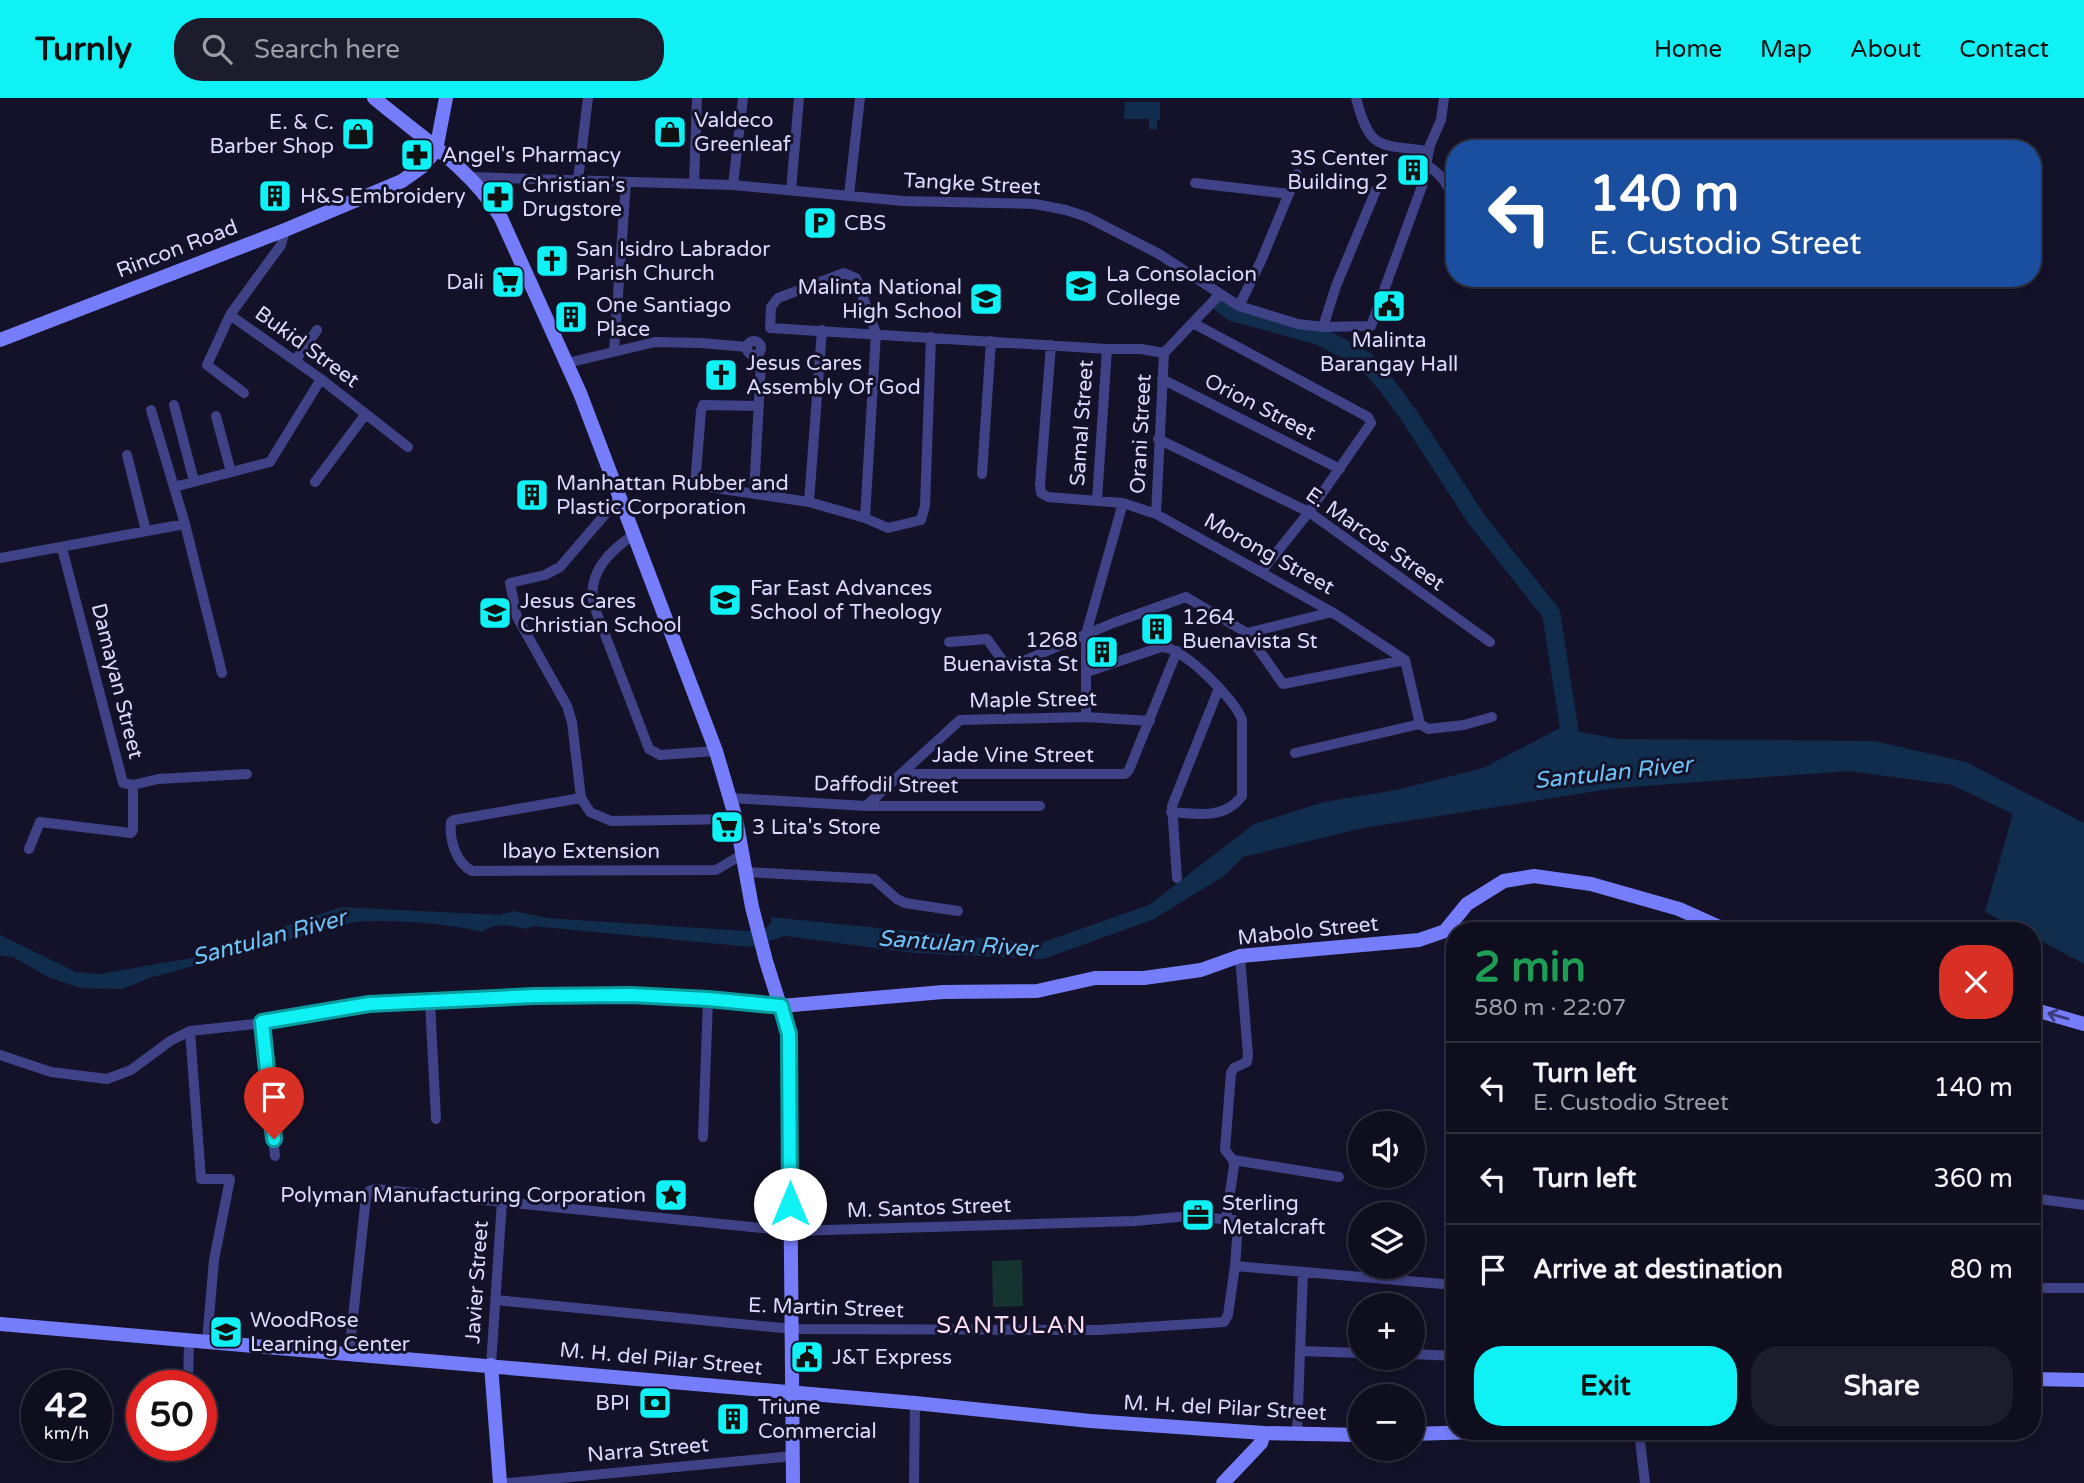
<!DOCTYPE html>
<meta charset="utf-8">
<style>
:root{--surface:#0f0e1f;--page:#1d1c2c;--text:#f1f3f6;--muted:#9b9ca4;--line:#2f2e3d;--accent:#0ff1f5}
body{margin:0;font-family:"Varela Round",sans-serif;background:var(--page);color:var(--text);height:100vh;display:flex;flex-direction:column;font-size:26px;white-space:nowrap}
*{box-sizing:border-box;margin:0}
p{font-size:23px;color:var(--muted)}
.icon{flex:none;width:38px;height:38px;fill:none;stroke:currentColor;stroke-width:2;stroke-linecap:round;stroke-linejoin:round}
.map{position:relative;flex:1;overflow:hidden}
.details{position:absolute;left:1446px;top:824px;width:595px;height:518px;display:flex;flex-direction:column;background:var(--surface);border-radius:28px;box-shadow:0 4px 10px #0003,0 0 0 2px var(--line)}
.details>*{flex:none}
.guide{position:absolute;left:1446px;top:42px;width:595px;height:147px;border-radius:28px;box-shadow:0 4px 10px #0003,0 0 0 2px var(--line);background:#1a4fa0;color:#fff;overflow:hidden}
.buttons{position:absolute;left:1348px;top:1013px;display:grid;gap:14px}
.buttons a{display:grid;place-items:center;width:77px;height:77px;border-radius:50%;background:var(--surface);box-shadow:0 4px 10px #0003,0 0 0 2px var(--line);font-size:35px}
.speed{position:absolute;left:21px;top:1272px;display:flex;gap:14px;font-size:35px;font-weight:700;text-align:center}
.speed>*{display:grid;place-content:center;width:91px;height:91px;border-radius:50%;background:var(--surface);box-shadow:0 4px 10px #0003,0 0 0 2px var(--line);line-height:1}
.speed small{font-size:18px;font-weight:400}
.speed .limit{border:10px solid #d22;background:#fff;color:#111}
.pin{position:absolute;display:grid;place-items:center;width:60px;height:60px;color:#fff;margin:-72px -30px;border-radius:50% 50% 50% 0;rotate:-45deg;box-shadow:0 0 7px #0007}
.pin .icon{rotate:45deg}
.me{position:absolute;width:77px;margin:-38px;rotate:0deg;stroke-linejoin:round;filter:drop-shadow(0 0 5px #0008)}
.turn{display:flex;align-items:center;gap:24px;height:147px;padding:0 28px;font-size:32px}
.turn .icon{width:91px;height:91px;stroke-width:2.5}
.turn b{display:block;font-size:49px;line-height:60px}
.round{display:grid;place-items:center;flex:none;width:74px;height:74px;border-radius:28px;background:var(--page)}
.head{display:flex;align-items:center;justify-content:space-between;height:119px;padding:0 28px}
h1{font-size:42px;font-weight:700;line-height:52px;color:#1e9e55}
.button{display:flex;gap:14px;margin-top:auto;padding:14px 28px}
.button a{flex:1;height:80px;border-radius:28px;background:var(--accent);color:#111;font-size:28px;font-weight:700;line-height:80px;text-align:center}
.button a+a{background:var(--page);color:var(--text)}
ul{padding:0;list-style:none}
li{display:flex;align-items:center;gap:21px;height:91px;padding:0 28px;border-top:2px solid var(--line)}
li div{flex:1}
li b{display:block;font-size:26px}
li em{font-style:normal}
header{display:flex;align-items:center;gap:42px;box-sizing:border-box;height:98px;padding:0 35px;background:var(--accent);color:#111}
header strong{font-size:33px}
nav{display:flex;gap:38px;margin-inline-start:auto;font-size:24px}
.search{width:490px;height:63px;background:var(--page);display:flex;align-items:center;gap:18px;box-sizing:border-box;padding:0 24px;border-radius:28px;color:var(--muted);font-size:26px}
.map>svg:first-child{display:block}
.green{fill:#15332f}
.water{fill:#112d4d}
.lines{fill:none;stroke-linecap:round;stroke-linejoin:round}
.river{stroke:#112d4d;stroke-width:18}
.street{stroke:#3f4286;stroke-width:10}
.secondary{stroke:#767dfa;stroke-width:14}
.oneway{stroke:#3b3d7d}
.route-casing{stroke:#0a9d9f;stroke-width:18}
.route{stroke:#0ff1f5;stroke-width:12}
.labels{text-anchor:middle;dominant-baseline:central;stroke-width:6;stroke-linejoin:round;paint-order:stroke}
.poi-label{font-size:21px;fill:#dcdbfe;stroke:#141229;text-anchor:start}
.street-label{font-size:21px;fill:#dcdbfe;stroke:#141229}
.water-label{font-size:23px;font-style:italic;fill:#6dc4f9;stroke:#141229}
.quarter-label{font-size:24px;letter-spacing:2px;fill:#feddf4;stroke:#141229}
</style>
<header>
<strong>Turnly</strong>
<div class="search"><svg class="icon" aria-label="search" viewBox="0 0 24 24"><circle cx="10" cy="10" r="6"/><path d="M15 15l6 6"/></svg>Search here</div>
<nav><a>Home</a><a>Map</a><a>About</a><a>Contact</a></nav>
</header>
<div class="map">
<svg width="2084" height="1385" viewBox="0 0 2084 1385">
<rect width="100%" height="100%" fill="#141229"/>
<path class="green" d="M1022,1162L1023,1208L993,1209L992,1163Z"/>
<path class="water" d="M1125,4H1160V22H1157V31H1149V21H1124Z
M1560,630L1618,641L1874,643L1966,664L2084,725V866L2032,838V833H2022L1985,814L2013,716L1952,687L1849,673L1616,690L1363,730L1243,759L1224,778L1152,822L1043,861L914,855L785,838L751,849L532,828L526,831C509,828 498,823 482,834C446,825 391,821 354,824L149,880L123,891L80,890L48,879L13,859L0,858V837L76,874L100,876L192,860L341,809L499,817L514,813L546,820L746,833L766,830L772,824L770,819L1038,846L1149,807L1254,726L1324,704L1396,692L1483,670Z"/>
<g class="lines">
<path class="river" d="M1218,203L1232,214L1320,238L1366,263L1386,286L1410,319L1477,422L1551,515L1573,655"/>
<path class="street" d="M1356,0C1370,53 1378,46 1428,53
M1428,68C1442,77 1448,87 1454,103
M470,79L733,87L903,103L1035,106L1066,112L1087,119L1159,156L1239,208L1298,226L1323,229L1371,228L1422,88L1430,47L1441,22L1444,0
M578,82L588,0
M694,85L697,0
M1195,85L1289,96
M733,87L743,0
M791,92L799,0
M849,97L860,0
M285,132L281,147L230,217L321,281L408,349
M1239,208L1261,163L1297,76
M230,217L207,267L244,295
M1193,225L1368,319L1371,325L1309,414L1261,474
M1323,229L1336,188L1376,92
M770,230L1107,251H1141L1164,255
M770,230L771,209L778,200L844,175L856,180L876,235L865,420
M747 250a7 7 0 1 1 14 0a7 7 0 1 1-14 0Z
M1051,247L1040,387L1041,395L1048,399L1123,405L1156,416L1332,514L1405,562L1420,626
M614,253L626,84
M295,263L317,232
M567,265L655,244L701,245L747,249
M1162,281L1340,371
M174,307L194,383
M758,308L703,307L701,313L695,387L809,404L865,420L888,430L921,422L925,408L931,239
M151,312L185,426L222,575
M216,318L231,374
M1158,341L1309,414L1490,544
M127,357L146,433
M982,376L991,243
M315,384L365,317
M174,389L270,364L321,281
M754,395L761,265L757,257
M620,399L560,469L545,477L510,485L517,519L567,608L572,624L581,700L590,714L611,723L736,721
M1097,402L1107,251
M809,404L822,232
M1156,416L1164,255L1220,196
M635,436C610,452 586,476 594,508L649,651L660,657L716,653
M62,450L123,685L133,687L158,681L247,676
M0,460L185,426
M1247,535L1332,514
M949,544L987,541L1003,563L1014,567L1113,525L1186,499L1247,535L1283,586L1405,562
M1087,574L1161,549C1182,548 1236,602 1242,622V698C1224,722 1197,716 1171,714
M1086,619V536L1123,405
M1420,626L1428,631L1464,627L1492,619
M1295,655L1420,626
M902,676H1125L1129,672L1177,553
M581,700L454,722L451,724C449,741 456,765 472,773L716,772L743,756
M731,700L866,708H1040
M866,708L960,622L1086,619L1150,623
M29,751L40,724L131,735L133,732V687
M746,774L874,781L897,801L905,805L958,813
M1177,780L1172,708L1219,590
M430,904L436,1021
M262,924L275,1058
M190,933L201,1081H230L214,1162L207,1243
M0,957L51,974L107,981L131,972L170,943L190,933L255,926L369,906L534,898L631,897L708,901L781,908
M703,1039L708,901
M1233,1062L1339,1079
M2032,1100L2084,1107
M1226,1121L1234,1068L1233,1062L1225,1052L1231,975L1234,970L1247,964L1248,957L1240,858
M1235,1168L1454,1187
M2032,1190H2084
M1300,1253L1360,1255
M349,1256L366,1099L369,1093L375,1091L791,1133L1135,1123L1189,1118L1234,1122L1238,1127L1235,1168L1228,1217L1224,1224L1099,1232L792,1231L496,1202
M1412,1256L1454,1258
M491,1267L502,1103
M188,1288L189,1242
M1639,1334L1645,1385
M1297,1336L1303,1174
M507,1385L793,1358
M914,1385L915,1305"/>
<path class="secondary" d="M374,0C418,37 471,70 501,120L580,295L716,653L736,721L752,809L766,863L789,936L793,1385
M0,242L285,132L402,83L423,68L436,52L446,0
M781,908L943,894L1037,893L1095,880H1144L1201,872L1240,858L1419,842L1445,833L1467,806L1504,783L1534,778L1591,786L1679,811L1728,833
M2032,911L2084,926
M0,1226L915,1305L1090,1323L1264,1335L1360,1337
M491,1267L500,1385
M2032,1281L2084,1282
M1412,1336L1477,1334
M1223,1385L1261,1345L1264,1335"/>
</g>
<defs><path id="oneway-shaft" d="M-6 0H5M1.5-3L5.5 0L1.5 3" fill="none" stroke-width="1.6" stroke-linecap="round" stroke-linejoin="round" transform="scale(1.75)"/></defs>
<use class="oneway" href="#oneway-shaft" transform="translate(2058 918) rotate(-164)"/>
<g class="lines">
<defs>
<path id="route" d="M274,1041L262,924L369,906L534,898L631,897L708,901L781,908L789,936L790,1106"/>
</defs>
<use href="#route" class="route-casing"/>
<use href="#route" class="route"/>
</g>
<defs>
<symbol id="shop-square" viewBox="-11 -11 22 22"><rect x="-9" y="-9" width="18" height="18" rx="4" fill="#0ff1f5" stroke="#141229"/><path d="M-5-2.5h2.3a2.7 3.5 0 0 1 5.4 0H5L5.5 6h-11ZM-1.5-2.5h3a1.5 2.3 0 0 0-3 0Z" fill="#111"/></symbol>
<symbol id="pharmacy-square" viewBox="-11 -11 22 22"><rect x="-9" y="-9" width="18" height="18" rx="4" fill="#0ff1f5" stroke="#141229"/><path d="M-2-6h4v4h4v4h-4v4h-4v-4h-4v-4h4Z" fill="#111"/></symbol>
<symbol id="building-square" viewBox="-11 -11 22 22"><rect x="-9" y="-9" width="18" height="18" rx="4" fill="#0ff1f5" stroke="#141229"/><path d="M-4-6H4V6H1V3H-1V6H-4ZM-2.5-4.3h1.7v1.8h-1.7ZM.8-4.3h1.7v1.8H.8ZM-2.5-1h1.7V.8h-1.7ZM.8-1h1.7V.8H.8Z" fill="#111"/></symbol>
<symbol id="parking-square" viewBox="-11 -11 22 22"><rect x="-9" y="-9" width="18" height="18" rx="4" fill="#0ff1f5" stroke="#141229"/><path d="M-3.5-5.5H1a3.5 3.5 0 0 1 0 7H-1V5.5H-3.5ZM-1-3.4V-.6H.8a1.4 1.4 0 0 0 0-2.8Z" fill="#111"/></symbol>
<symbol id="church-square" viewBox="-11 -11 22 22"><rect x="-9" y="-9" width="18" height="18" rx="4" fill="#0ff1f5" stroke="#141229"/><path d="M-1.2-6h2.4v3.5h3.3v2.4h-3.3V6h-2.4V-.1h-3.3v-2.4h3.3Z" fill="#111"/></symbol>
<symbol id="supermarket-square" viewBox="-11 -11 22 22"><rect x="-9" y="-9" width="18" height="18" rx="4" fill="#0ff1f5" stroke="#141229"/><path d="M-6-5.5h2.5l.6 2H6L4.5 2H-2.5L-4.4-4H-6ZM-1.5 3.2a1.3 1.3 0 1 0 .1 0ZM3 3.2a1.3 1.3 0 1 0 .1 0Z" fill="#111"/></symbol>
<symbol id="university-square" viewBox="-11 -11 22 22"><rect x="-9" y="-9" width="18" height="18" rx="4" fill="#0ff1f5" stroke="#141229"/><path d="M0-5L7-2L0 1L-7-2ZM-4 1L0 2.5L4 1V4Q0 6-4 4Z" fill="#111"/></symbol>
<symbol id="school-square" viewBox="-11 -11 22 22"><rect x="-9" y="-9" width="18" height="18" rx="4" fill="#0ff1f5" stroke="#141229"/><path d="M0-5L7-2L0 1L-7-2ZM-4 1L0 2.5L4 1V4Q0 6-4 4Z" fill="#111"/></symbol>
<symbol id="civic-square" viewBox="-11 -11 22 22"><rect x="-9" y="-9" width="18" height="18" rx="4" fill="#0ff1f5" stroke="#141229"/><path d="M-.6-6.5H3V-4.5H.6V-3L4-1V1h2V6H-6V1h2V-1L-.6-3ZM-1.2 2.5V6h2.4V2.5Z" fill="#111"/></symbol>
<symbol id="sight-square" viewBox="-11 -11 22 22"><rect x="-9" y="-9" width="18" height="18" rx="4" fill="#0ff1f5" stroke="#141229"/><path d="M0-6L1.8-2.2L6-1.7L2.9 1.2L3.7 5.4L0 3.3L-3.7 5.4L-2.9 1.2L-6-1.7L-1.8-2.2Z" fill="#111"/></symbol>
<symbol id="office-square" viewBox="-11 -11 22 22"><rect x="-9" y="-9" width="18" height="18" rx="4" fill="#0ff1f5" stroke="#141229"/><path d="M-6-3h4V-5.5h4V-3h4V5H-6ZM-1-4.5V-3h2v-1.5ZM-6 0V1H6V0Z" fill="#111"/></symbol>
<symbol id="bank-square" viewBox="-11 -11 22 22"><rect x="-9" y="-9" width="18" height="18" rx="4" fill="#0ff1f5" stroke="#141229"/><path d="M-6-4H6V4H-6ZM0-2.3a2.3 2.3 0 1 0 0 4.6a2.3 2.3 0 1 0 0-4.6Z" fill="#111"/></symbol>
</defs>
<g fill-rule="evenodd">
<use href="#shop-square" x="651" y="15" width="38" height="38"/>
<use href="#shop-square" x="339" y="17" width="38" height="38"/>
<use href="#pharmacy-square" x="398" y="38" width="38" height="38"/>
<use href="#building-square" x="1394" y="53" width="38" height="38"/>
<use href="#building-square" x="256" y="79" width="38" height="38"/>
<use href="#pharmacy-square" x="479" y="80" width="38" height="38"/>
<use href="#parking-square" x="801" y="106" width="38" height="38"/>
<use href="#church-square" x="533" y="144" width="38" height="38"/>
<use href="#supermarket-square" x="489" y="165" width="38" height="38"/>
<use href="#university-square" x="1062" y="169" width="38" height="38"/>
<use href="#school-square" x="967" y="182" width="38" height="38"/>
<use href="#civic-square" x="1370" y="189" width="38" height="38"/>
<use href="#building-square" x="552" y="200" width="38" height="38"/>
<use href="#church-square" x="702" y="258" width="38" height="38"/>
<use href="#building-square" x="513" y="378" width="38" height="38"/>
<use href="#school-square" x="706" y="483" width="38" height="38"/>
<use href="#school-square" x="476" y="496" width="38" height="38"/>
<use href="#building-square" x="1138" y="512" width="38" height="38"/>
<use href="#building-square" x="1083" y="535" width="38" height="38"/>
<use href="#supermarket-square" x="708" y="710" width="38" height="38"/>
<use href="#sight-square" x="652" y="1078" width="38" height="38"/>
<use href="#office-square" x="1179" y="1098" width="38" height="38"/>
<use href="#school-square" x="207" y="1215" width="38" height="38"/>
<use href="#civic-square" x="788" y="1240" width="38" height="38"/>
<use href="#bank-square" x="636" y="1286" width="38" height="38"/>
<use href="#building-square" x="714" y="1302" width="38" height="38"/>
</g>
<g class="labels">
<g class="poi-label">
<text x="694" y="22">Valdeco<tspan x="694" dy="24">Greenleaf</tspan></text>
<text x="334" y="24" text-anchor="end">E. &amp; C.<tspan x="334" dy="24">Barber Shop</tspan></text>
<text x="442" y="57">Angel's Pharmacy</text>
<text x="1388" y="60" text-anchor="end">3S Center<tspan x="1388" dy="24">Building 2</tspan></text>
<text x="522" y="87">Christian's<tspan x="522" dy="24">Drugstore</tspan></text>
<text x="300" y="98">H&amp;S Embroidery</text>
<text x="844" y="125">CBS</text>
<text x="576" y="151">San Isidro Labrador<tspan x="576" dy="24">Parish Church</tspan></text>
<text x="1106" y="176">La Consolacion<tspan x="1106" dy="24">College</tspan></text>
<text x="484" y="184" text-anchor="end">Dali</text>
<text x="962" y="189" text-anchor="end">Malinta National<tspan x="962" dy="24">High School</tspan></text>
<text x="596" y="207">One Santiago<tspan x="596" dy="24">Place</tspan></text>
<text x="1389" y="242" text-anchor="middle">Malinta<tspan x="1389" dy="24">Barangay Hall</tspan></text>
<text x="746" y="265">Jesus Cares<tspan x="746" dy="24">Assembly Of God</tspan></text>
<text x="556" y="385">Manhattan Rubber and<tspan x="556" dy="24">Plastic Corporation</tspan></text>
<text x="750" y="490">Far East Advances<tspan x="750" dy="24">School of Theology</tspan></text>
<text x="520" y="503">Jesus Cares<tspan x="520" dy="24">Christian School</tspan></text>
<text x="1182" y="519">1264<tspan x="1182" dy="24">Buenavista St</tspan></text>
<text x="1078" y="542" text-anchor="end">1268<tspan x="1078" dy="24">Buenavista St</tspan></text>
<text x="752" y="729">3 Lita's Store</text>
<text x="646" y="1097" text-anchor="end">Polyman Manufacturing Corporation</text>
<text x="1222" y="1105">Sterling<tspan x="1222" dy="24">Metalcraft</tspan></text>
<text x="250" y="1222">WoodRose<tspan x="250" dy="24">Learning Center</tspan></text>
<text x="832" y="1259">J&amp;T Express</text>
<text x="630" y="1305" text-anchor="end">BPI</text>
<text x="758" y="1309">Triune<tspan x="758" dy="24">Commercial</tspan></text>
</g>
<g class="street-label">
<text transform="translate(972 86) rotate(3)">Tangke Street</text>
<text transform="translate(177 151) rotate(-21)">Rincon Road</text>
<text transform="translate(307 249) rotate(36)">Bukid Street</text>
<text transform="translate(1260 309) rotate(27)">Orion Street</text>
<text transform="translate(1082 325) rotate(-86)">Samal Street</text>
<text transform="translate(1141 336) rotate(-87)">Orani Street</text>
<text transform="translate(1375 441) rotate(35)">E. Marcos Street</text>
<text transform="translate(1269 456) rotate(29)">Morong Street</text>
<text transform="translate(117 583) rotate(76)">Damayan Street</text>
<text transform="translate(1033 602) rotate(-1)">Maple Street</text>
<text x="1013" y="657">Jade Vine Street</text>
<text transform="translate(886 687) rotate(1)">Daffodil Street</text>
<text x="581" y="753">Ibayo Extension</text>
<text transform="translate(1308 833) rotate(-6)">Mabolo Street</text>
<text transform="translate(929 1110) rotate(-2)">M. Santos Street</text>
<text transform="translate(477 1184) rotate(-86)">Javier Street</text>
<text transform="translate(826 1210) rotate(2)">E. Martin Street</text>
<text transform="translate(661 1261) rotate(5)">M. H. del Pilar Street</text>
<text transform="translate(1225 1310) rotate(3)">M. H. del Pilar Street</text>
<text transform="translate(648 1352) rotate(-5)">Narra Street</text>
</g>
<g class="water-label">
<text transform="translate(1613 675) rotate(-6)">Santulan River</text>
<text transform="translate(269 840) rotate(-15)">Santulan River</text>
<text transform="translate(957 846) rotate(4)">Santulan River</text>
</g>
<g class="quarter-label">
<text x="1012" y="1227">SANTULAN</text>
</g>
</g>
</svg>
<div class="buttons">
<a><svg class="icon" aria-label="sound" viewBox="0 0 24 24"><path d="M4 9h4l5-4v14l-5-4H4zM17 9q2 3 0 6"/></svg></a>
<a><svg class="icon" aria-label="layers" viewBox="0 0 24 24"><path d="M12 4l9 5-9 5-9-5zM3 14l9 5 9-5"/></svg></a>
<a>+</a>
<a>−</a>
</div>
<div class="speed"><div>42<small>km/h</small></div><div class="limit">50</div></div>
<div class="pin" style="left:274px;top:1041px;background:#d93025"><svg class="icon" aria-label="arrive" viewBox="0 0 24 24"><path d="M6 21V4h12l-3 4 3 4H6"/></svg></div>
<svg class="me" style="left:790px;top:1106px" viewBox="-20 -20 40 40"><circle r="19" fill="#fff"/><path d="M0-13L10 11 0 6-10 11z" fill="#0ff1f5"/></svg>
<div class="guide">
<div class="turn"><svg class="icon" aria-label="left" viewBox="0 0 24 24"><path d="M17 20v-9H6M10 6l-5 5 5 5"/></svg><div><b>140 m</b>E. Custodio Street</div></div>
</div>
<section class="details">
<div class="head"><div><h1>2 min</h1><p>580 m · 22:07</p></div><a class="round" style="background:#d93025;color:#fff"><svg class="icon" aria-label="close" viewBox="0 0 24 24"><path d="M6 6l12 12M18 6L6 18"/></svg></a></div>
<ul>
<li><svg class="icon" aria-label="left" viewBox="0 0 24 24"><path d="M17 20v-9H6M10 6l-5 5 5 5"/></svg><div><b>Turn left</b><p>E. Custodio Street</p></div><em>140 m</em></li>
<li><svg class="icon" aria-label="left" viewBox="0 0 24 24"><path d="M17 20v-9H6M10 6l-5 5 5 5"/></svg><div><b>Turn left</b></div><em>360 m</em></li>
<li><svg class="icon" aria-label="arrive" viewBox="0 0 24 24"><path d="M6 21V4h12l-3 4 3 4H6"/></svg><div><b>Arrive at destination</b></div><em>80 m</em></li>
</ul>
<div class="button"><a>Exit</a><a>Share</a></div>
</section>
</div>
